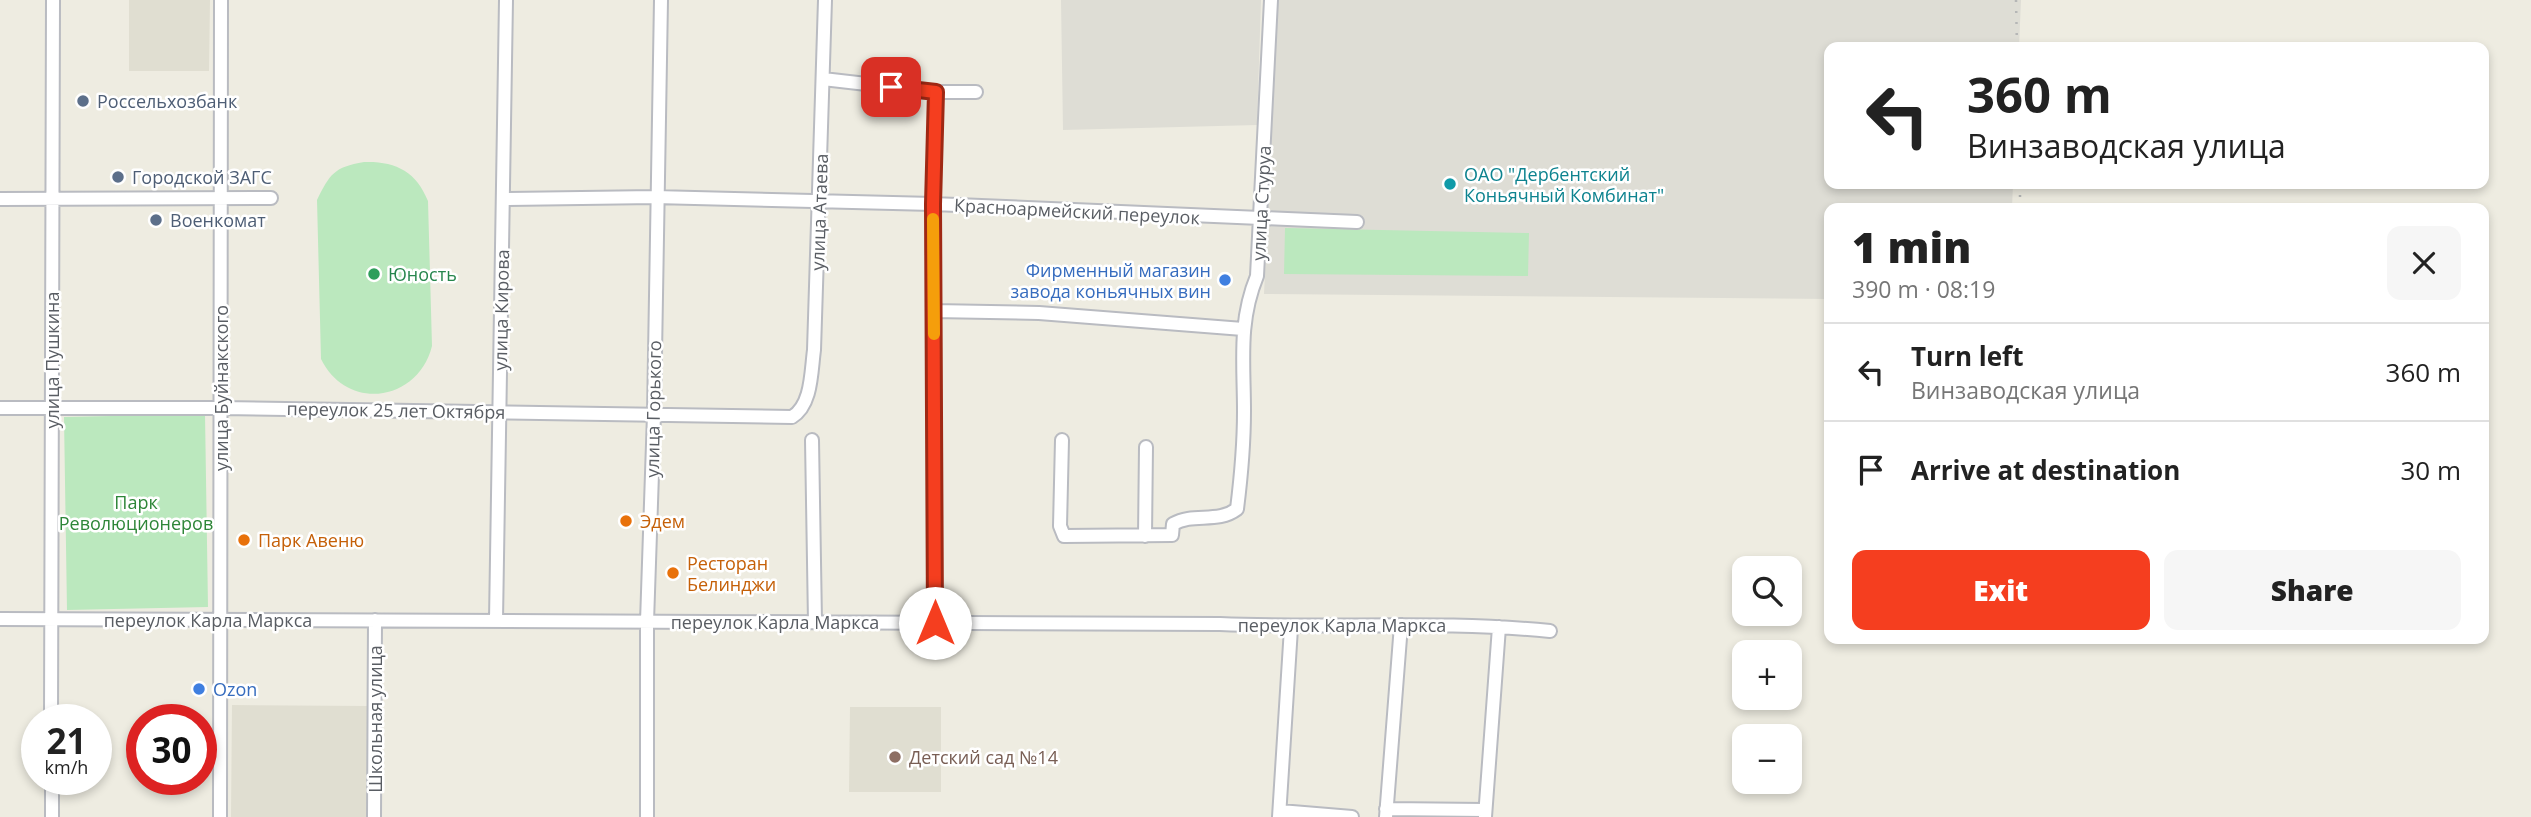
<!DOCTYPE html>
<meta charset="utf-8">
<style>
:root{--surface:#fff;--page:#f6f6f6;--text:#222;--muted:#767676;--line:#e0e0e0;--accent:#f53e1f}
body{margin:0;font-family:"Open Sans",sans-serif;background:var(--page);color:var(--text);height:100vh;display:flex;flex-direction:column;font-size:26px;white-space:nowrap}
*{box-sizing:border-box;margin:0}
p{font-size:23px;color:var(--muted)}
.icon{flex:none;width:38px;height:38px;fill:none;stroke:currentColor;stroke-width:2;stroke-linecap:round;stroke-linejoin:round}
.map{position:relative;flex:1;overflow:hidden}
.drawer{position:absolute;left:1824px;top:203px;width:665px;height:441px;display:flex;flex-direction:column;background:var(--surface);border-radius:14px;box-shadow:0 4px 10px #0003}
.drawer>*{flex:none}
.banner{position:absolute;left:1824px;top:42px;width:665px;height:147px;border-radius:14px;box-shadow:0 4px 10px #0003;background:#fff;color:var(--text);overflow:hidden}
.controls{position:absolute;left:1732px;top:556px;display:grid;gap:14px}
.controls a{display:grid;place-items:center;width:70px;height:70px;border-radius:14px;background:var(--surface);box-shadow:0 4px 10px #0003;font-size:35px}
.speed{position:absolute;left:21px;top:704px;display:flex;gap:14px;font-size:35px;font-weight:700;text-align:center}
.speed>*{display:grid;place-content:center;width:91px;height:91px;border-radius:50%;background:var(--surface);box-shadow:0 4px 10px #0003;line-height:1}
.speed small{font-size:18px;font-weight:400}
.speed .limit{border:10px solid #d22;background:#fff;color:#111}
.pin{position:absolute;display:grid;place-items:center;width:60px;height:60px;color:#fff;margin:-30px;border-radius:14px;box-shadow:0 4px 10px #0006}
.me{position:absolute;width:77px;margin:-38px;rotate:0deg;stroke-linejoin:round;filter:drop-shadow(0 0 5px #0008)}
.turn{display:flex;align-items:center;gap:24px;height:147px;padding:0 28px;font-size:32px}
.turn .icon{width:91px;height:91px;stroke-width:2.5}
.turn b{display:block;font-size:49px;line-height:60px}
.round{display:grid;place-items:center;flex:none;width:74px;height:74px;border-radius:14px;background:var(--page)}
.headline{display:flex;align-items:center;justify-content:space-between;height:119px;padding:0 28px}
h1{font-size:42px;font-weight:800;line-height:52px}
.cta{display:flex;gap:14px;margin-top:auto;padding:14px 28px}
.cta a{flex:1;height:80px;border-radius:14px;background:var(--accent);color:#fff;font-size:28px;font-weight:800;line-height:80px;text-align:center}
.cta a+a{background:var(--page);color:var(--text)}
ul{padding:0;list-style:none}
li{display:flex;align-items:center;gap:21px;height:98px;padding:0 28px;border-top:2px solid var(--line)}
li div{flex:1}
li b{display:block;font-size:26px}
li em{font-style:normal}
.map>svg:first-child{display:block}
.industrial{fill:#deddd5}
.education{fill:#e0ded1}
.green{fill:#bbe8be}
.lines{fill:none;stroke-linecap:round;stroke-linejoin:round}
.minor-casing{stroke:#b9bbc1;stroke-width:16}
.minor{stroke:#fff;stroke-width:12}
.rail{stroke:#b5b6b6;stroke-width:2.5;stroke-dasharray:2 9;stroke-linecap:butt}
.route-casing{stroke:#9f2814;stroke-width:18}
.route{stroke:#f53e1f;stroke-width:12}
.slow{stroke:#f59e0b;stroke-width:12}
.service-dot{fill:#5c6f8a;stroke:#fff;stroke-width:2.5}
.culture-dot{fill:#0f9aa8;stroke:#fff;stroke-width:2.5}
.leisure-dot{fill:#2e9e5b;stroke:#fff;stroke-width:2.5}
.shop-dot{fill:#3f7fe0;stroke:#fff;stroke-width:2.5}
.food-dot{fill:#e8710a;stroke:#fff;stroke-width:2.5}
.education-dot{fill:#8d6e63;stroke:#fff;stroke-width:2.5}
.labels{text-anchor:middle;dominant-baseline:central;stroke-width:5;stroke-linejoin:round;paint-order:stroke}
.service-label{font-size:18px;fill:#4e5e75;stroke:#fff;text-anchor:start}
.culture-label{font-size:18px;fill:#0d838f;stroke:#fff;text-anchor:start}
.street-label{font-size:18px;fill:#595d63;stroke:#fff}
.shop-label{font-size:18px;fill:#366cbe;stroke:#fff;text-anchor:end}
.leisure-label{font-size:18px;fill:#27864d;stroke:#fff;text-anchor:start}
.park-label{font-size:18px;fill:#2e8638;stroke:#fff}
.food-label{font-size:18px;fill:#c56008;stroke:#fff;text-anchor:start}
.education-label{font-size:18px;fill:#785e54;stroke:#fff;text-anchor:start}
</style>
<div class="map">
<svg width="2531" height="817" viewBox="0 0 2531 817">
<rect width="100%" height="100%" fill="#eeece1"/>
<path class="industrial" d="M1061,0H1261L1257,125L1063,130Z
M1278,0H2021L2019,47H1829V184H2013L2012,208H1829V299L1264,294Z"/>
<path class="education" d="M129,0H210L209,71H129Z
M232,705L368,706L367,817H231Z
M850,707H941V792H849Z"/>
<path class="green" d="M364,162C395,161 416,171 428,201L432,346C418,402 347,412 321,359L317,200C330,174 334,167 364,162Z
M1285,228L1529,233L1528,276L1284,274Z
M205,414L208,607L67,610L64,417Z"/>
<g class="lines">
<defs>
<path id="minor" d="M823,79L936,92H976
M0,199L271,198
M504,199L655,197L933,204L1357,222
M934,311L1039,313L1243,329
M0,408H221L792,417C812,405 811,372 814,350L825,0
M812,440L815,622
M1062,440L1060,526L1064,536L1172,535L1173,524C1194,512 1217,524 1237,509C1241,477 1244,443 1244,411C1244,363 1238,322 1257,276L1271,0
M1145,536L1146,447
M0,619L1220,624C1330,629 1440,620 1550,631
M496,620L506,0
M935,623L933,204L936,92
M51,719L53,0
M52,779V817
M1386,809L1485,810
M1280,811L1352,817
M220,817L221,0
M374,817L375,620
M647,817V622L654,414L661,0
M1279,817L1291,628
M1386,817L1401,625
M1485,817L1499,627"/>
</defs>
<use href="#minor" class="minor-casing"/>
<use href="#minor" class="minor"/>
<path class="rail" d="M2016,0L2017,47
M2020,184V208"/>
</g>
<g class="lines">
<defs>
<path id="route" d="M891,87L936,92L933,204L935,623"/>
</defs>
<use href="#route" class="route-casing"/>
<use href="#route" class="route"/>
<path class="slow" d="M933,219L934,334"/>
</g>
<g class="service-dot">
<circle cx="83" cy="101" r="7"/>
<circle cx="118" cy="177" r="7"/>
<circle cx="156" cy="220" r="7"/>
</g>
<circle class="culture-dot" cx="1450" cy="184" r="7"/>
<circle class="leisure-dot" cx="374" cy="274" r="7"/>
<g class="shop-dot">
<circle cx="1225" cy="280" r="7"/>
<circle cx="199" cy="689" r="7"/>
</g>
<g class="food-dot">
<circle cx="626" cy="521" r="7"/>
<circle cx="244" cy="540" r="7"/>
<circle cx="673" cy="573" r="7"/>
</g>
<circle class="education-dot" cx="895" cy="757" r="7"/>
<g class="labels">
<g class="service-label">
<text x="97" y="101">Россельхозбанк</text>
<text x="132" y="177">Городской ЗАГС</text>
<text x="170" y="220">Военкомат</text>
</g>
<g class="culture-label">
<text x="1464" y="174">ОАО "Дербентский<tspan x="1464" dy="21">Коньячный Комбинат"</tspan></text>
</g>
<g class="street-label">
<text transform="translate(1261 203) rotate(-87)">улица Стуруа</text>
<text transform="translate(1077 211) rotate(3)">Красноармейский переулок</text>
<text transform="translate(819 212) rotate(-88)">улица Атаева</text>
<text transform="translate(501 310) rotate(-89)">улица Кирова</text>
<text transform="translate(52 360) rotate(-90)">улица Пушкина</text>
<text transform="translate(221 388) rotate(-90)">улица Буйнакского</text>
<text transform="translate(653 409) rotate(-89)">улица Горького</text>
<text transform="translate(396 410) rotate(1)">переулок 25 лет Октября</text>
<text x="208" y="620">переулок Карла Маркса</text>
<text x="775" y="622">переулок Карла Маркса</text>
<text x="1342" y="625">переулок Карла Маркса</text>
<text transform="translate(375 719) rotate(-90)">Школьная улица</text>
</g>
<g class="shop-label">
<text x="1211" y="270">Фирменный магазин<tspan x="1211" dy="21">завода коньячных вин</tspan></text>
<text x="213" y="689" text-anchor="start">Ozon</text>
</g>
<g class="leisure-label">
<text x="388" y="274">Юность</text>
</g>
<g class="park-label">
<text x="136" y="502">Парк<tspan x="136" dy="21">Революционеров</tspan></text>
</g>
<g class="food-label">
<text x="640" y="521">Эдем</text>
<text x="258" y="540">Парк Авеню</text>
<text x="687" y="563">Ресторан<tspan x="687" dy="21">Белинджи</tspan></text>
</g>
<g class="education-label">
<text x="909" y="757">Детский сад №14</text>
</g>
</g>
</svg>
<div class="controls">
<a><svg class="icon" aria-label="search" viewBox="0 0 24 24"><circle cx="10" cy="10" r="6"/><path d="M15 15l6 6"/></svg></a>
<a>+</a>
<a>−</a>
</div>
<div class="speed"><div>21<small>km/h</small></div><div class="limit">30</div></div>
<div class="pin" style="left:891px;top:87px;background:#d93025"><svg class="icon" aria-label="arrive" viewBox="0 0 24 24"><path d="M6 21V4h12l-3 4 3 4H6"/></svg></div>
<svg class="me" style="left:935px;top:623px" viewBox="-20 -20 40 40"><circle r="19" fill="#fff"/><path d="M0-13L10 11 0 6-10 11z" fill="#f53e1f"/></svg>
<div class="banner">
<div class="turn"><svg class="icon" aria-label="left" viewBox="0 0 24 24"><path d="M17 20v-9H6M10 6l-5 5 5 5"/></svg><div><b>360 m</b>Винзаводская улица</div></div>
</div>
<section class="drawer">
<div class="headline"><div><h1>1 min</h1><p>390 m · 08:19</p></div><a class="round"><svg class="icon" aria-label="close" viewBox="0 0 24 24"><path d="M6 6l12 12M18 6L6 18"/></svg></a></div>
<ul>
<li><svg class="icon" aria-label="left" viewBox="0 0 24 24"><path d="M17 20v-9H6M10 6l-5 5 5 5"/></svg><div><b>Turn left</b><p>Винзаводская улица</p></div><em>360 m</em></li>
<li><svg class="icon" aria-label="arrive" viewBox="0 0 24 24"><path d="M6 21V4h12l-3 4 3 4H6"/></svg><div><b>Arrive at destination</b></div><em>30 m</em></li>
</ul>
<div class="cta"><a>Exit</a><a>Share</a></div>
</section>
</div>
